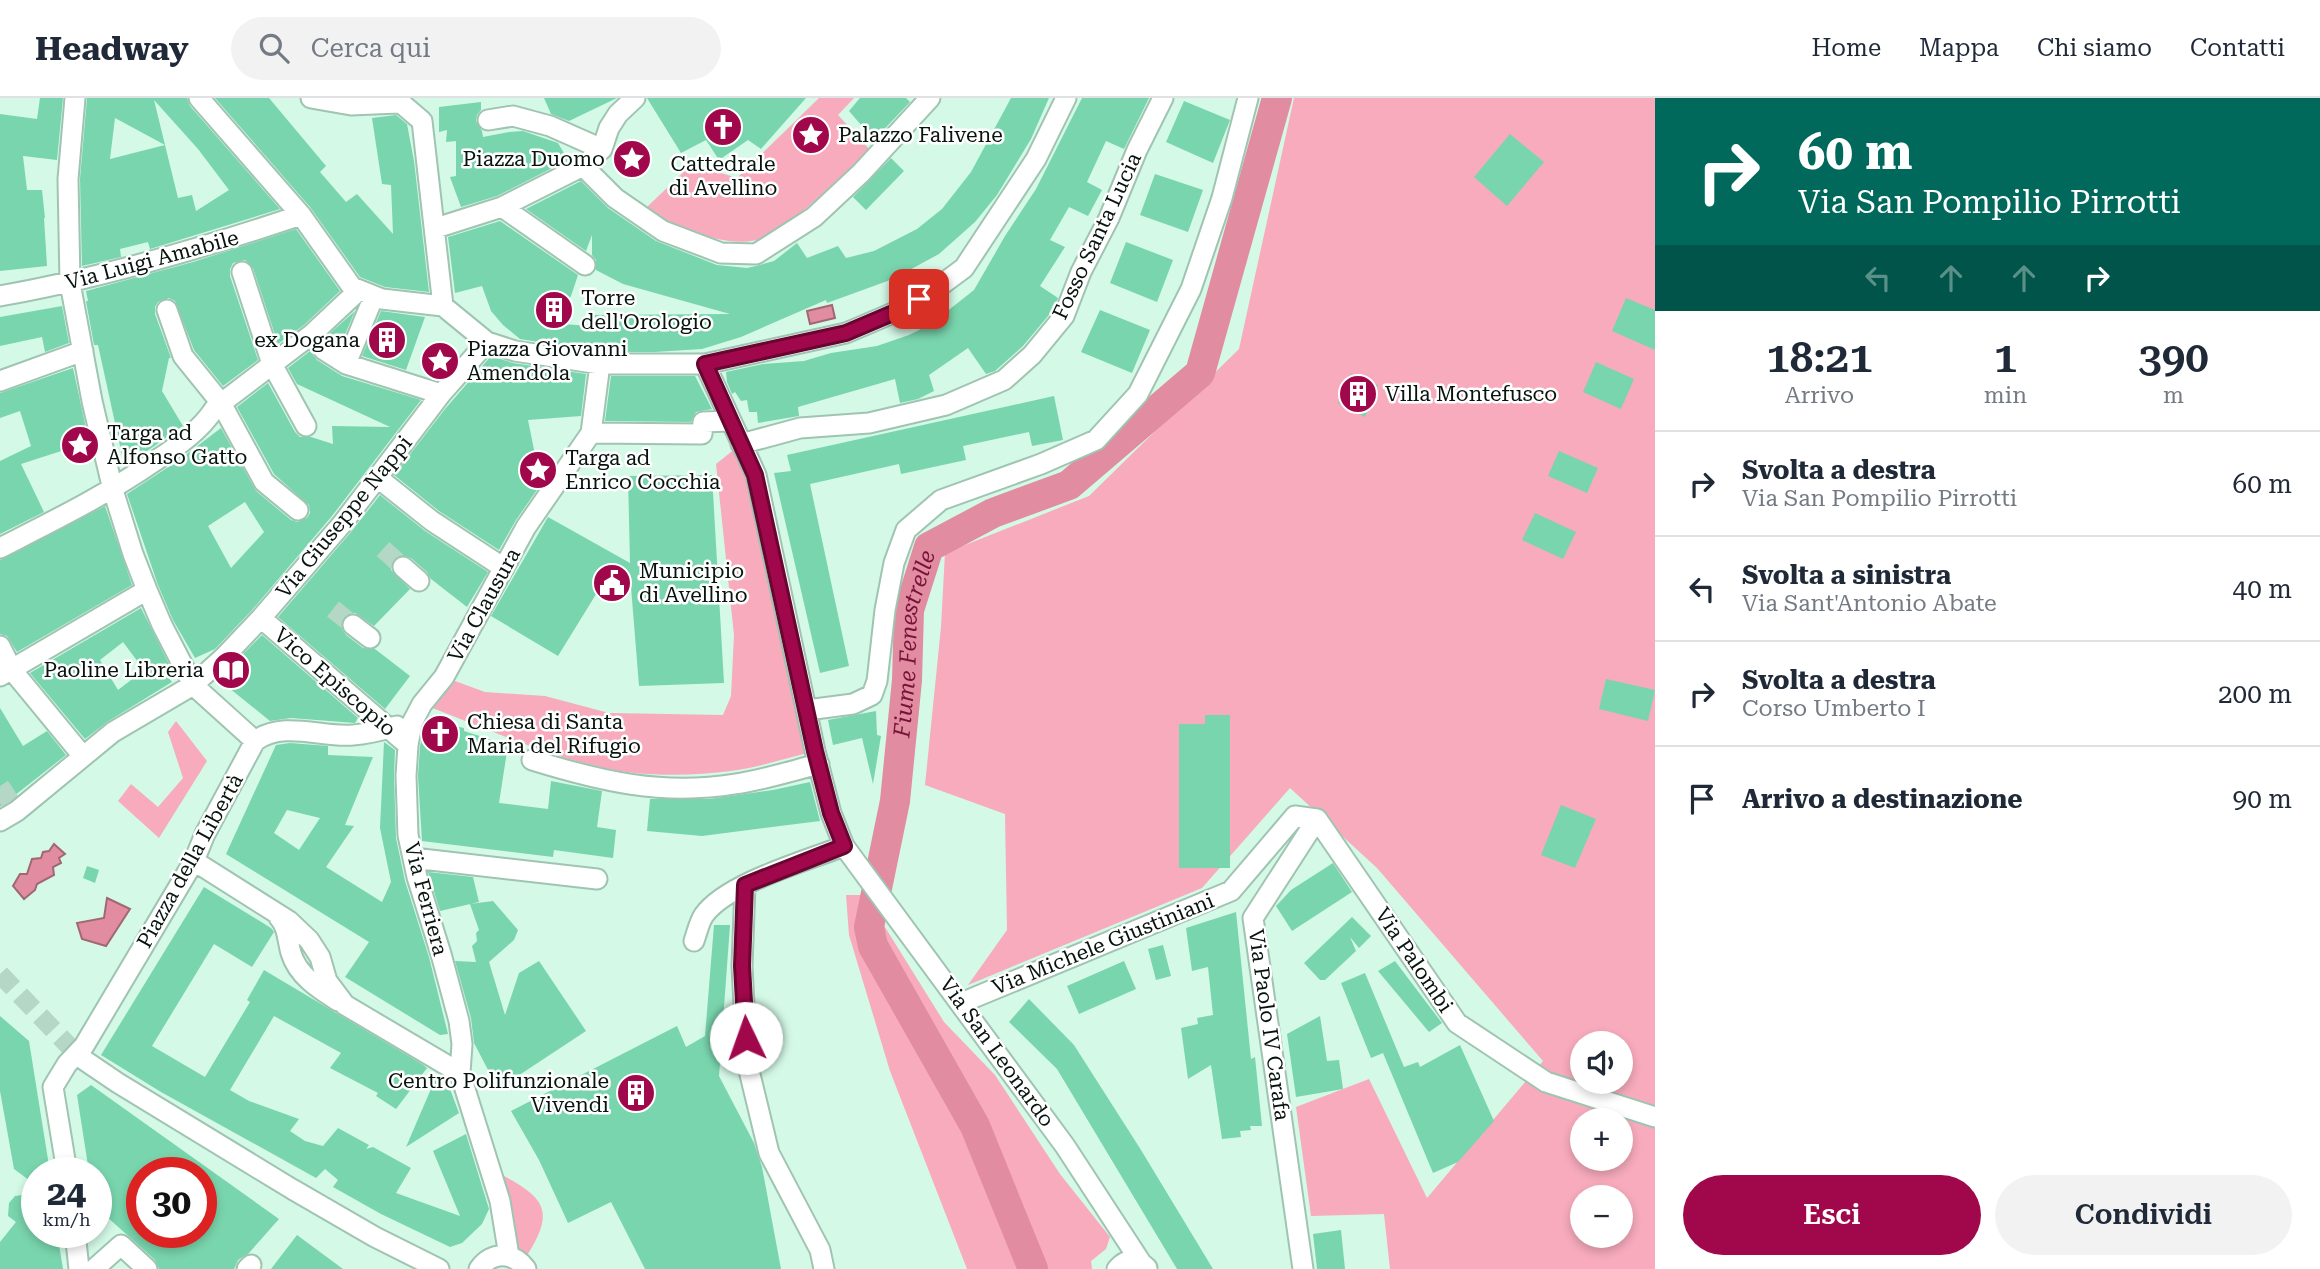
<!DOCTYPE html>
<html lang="it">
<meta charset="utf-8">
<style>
:root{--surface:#fff;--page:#f2f2f3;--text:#1f2937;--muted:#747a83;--line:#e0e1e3;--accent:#a0084b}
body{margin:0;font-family:"Roboto Serif",serif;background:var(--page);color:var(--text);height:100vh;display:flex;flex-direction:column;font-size:26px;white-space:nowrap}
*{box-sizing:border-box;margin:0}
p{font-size:23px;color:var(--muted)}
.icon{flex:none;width:38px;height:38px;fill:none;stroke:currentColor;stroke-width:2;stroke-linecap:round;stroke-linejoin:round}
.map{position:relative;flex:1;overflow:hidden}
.details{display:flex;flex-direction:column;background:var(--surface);width:665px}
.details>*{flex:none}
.top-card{background:#00695c;color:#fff;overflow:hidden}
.controls{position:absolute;left:1570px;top:933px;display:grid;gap:14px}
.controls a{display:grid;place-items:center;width:63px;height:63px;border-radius:50%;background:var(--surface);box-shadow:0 4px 10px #0003;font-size:35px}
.speed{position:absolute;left:21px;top:1059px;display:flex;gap:14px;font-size:35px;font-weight:700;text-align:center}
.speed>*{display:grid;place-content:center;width:91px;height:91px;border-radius:50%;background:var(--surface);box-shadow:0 4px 10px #0003;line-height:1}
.speed small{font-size:18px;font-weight:400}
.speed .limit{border:10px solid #d22;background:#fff;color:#111}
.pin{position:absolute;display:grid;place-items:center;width:60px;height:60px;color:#fff;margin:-30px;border-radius:14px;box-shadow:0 4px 10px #0006}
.me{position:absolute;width:77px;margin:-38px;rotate:357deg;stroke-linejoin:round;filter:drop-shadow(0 0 5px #0008)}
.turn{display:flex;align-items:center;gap:24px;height:147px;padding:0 28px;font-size:32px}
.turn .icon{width:91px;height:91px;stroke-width:2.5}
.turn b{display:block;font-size:49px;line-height:60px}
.lanes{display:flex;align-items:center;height:66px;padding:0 28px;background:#0003;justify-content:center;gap:35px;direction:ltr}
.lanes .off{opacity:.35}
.eta{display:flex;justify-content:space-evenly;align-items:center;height:119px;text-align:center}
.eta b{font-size:42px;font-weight:600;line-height:49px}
.button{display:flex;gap:14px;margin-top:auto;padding:14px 28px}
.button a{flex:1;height:80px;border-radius:42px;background:var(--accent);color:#fff;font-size:28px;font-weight:600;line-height:80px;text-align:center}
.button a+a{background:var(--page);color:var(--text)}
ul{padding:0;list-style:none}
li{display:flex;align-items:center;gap:21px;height:105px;padding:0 28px;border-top:2px solid var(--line)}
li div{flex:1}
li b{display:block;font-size:26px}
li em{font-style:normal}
header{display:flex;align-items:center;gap:42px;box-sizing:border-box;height:98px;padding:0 35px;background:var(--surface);border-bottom:2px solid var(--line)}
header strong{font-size:33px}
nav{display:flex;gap:38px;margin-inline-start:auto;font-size:24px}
.search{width:490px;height:63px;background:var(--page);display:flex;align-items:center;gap:18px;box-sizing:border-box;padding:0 24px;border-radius:38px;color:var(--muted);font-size:26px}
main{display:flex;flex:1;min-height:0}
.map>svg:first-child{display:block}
.green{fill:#f7abbc;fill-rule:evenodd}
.water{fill:#e18ca0;stroke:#a06874;stroke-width:2}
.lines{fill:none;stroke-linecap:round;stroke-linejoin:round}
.river{stroke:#e18ca0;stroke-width:30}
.building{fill:#79d5ad;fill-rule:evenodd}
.minor-tunnel{stroke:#b5d7c6;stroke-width:19;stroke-dasharray:19 10;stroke-linecap:butt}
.minor-casing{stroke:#a0c4b2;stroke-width:23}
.minor{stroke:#fff;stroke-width:19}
.route-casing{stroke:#680531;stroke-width:18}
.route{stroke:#a0084b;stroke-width:12}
.labels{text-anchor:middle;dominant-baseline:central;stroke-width:5;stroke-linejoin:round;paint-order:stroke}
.poi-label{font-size:21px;fill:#07140e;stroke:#fff;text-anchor:start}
.street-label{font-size:21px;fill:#07140e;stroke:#fff}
.water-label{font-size:23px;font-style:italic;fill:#771239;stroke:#fff}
</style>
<header>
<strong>Headway</strong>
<div class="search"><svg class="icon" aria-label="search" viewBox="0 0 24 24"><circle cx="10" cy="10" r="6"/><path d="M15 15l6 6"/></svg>Cerca qui</div>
<nav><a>Home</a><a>Mappa</a><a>Chi siamo</a><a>Contatti</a></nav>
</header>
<main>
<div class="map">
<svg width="1655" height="1171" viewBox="0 0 1655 1171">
<rect width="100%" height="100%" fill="#d4f9e7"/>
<path class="green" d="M819,0H854L838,17L870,52C845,74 789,132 760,141C728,152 674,128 647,112V109L692,66L737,80Z
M1294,0H1655V1171H1390L1384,1116L1311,1118L1296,1009L1369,981L1427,1100L1543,963L1377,770L1290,690L1202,790L968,887L1007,832L1005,716L925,687L941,529L945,455L1089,398L1239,251ZM1582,945H1620V984H1582ZM1582,1022H1620V1060H1582ZM1582,1099H1620V1138H1582Z
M741,346L815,653C787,660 759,669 731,673C700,677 666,678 635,675C564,667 489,631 422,606L444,579L485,594L545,598L609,615L723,617L731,598L734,537L716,366Z
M176,623L207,663L159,740L118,703L131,686L158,709L183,680L168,634Z
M846,797H865L944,924L995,977L1060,1076L1110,1139L1106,1151L1091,1163L1092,1171H967L890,973L849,837Z
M491,1071C544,1099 560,1109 522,1165Z"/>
<path class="water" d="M832,207L835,220L810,226L807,213Z
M54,746L65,756L59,760L61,765L53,769L54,777L37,786L35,792L24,801L13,788L20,776H27L32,761L41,760L43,754L49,753Z
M107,800L130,811L106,848L82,841L77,825L104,820Z"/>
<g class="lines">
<path class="river" id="s1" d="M1033,1171L975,1028L873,848L869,829L895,703L907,582L909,512L929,449L993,415L1069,387L1200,275L1277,0"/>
</g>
<path class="building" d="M40,0H63L57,62L23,58L27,92H42L45,120H44L47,168L0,173V16L37,21Z
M87,0H187L190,8L280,111L150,151L148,144L120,151L121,159L82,168L80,81ZM154,2L198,51L229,92L196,113L192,97L178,100ZM115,20L165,47L110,61Z
M215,0H269L326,68L320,74L346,104L357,96L393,136L391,87L382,86L372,20L396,17L407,26L414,63L429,194L385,189L360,179L310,109Z
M544,0H617L569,23L551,16Z
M647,0H806L761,51L748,42L719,62L706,42L681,55Z
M860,0H906L910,4L874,42L849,13Z
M1011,0H1049L1031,41L997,97L975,124L939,156L893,181L827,205L826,202L741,239L702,251L655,254H601L520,241L503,227L491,213L482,188L455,195L448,139L500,123L578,177L571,198L556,216H565L561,226L593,228L592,217L730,216L623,186L596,172V162L592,157V137L586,153L526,111L581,83L608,110L656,143L717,167L747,170L756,168L774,163L797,145L807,160L838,148L846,160L874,153L917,131L942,111L971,74Z
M1082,0H1149L1124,51L1106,43L1087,84L1102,92L1088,118L1069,109L1050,142L1065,149L1040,188L1058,200L1053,212L1023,248L995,273L986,276L968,250L929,277L934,293L918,301L900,305L895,281L798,309L799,318L758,325L757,314H749L747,302L741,303L735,294L732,296L727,284L726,274L763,266L804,263L831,255L877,248L909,237L931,226L974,192L1005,138L1036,91Z
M1184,3L1230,22L1213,65L1166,44Z
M481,4V12L477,17L476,23L482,33L483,39L509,34L523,33L558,45L568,62L497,98L461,109L450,79L456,78V43L446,44L447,32L439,34V9Z
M1510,36L1544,64L1507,108L1474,79Z
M891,60L904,73L866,112L853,99Z
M1155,76L1203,92L1188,134L1140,117Z
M296,131L340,193L304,227L278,246L253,170L245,162L233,165L230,171V178L258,262L223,288L194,252L175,203L169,200L158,204L155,209V216L171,260H169L162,293L183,328L127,367L122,357L98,247H94L86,203H88L86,193L193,164Z
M1126,144L1173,162L1157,204L1110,185Z
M1626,200L1655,212V252L1612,233Z
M62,208L69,245L45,254L42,239L0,248V219Z
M1100,212L1150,232L1132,275L1081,254Z
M355,213L340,248L328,237Z
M381,213L425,219L406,272L362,258Z
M310,253L317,262L342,278L421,302L332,418L252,512L215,551L195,560L173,522L158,487L127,396L179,362L221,330L256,393L291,422L297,424L307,420L310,415L309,407L274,376L237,309L268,285L295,334L300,339H311L333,346L332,328L390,329L297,286L288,270ZM245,404L264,434L231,470L208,428Z
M491,258L513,265L586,276L581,318L528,322L541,386L516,422L499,452L439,413L394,377L445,311Z
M1596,264L1634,281L1621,311L1583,294Z
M73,270L89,344L21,366L44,414L0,436V363L31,348L20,313L0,320V295Z
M1351,276L1378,287L1365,319L1338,305Z
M611,278H695L712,311L696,314L691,324L605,323Z
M1054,298L1063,342L1032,348L1029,334L963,348L966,362L901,376L899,366L810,386L849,568L820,575L774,375L791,373L787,357Z
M1559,353L1598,370L1587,395L1548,378Z
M712,377L724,585L639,588L631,489L598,493L558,558L491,518L548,419L630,465L628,378Z
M380,397L425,433L488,474L467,509L431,481L427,474L411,460L400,457L393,462L391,472L410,491L374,528L355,515L349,516L343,520L342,531L346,537L363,550L375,551L410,578L385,611L278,519L351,434Z
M105,408L132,487L17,554L7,538L0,536V462Z
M1535,415L1576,434L1563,461L1522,442Z
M141,510L169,566L162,571L172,584L107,624L85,641L30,575ZM123,544L144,572L118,592L100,562Z
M262,537L358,620L355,625L291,620L270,623L218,581Z
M1606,581L1655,592L1648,623L1599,611Z
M0,610L23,648L47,633L66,657L0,709Z
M876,613L877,637L881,638L873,686L862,640L833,647L828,622Z
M1205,617H1230V770H1179V626H1205Z
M427,622L464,630V633L508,647L499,705L548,711L551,683L602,693L597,729L616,732L613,760L554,752L553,759L422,743L418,678L420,648Z
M384,644L395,652L394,678L396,740L405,783L429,859L448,936L440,937L345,879L369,844L226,756L276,647L290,645L328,648V657L373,659L345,727L354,728L326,769L382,804L391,784L380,730ZM287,712L320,720L299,752L274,735Z
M810,684L820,723L702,738L647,733L650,701H709L773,692Z
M1561,707L1596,721L1575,770L1541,757Z
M1333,765L1352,794L1292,833L1276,808L1291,792Z
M87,768L99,772L95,785L83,780Z
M428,774L473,779L479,804L440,813Z
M204,789L271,830L274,834L252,869L214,846L152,948L205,979L250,904L247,902L264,872L422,966L427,970L396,1011L376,998L378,995L330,970L341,955L274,918L230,992L249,1003L299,1021L290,1033L305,1043L323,1048L338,1030L369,1047L366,1051L373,1049L411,1070L396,1095L460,1118L433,1053L466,1036L489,1111L482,1126L462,1145L450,1149L381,1116L333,1089L338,1082L325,1071L316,1080L161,994L101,957Z
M493,803L518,832L514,842L489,864L505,917L519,875L539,863L586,933L498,991L474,945L471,920L455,863L476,864L472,848L477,843L476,835L479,832L470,806Z
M1236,814L1251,961L1255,959L1262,1028H1250L1251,1032L1240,1033L1241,1039L1222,1041L1211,967L1188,981L1181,930L1198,926L1197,920L1213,917L1208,869L1192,873L1186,830Z
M1352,819L1371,838L1359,850L1350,839L1356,853L1325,882H1320L1304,865Z
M714,827H730L719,978L754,1045L762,1069L781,1171H645L611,1104L568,1125L539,1062L511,1013L677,928L686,949L705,938Z
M1163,847L1171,878L1156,882L1148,851Z
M1124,863L1136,891L1079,916L1067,888Z
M1395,863L1442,925L1429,934L1378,873Z
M1365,875L1404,969L1418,964L1420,969L1460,947L1494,1023L1458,1064L1433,1075L1383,955L1371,960L1341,885Z
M1029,901L1074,947L1141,1052L1213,1171H1177L1057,971L1009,924Z
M0,918L29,943L50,1074H37V1088L14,1071L0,993Z
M1320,918L1327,963L1339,962L1343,991L1296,999L1287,936Z
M437,977L447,983L459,1015L406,1049Z
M91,987L279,1121L249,1155L238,1162L234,1171H159L155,1162L96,1109V1074H89L77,997ZM142,1074H201V1134H142Z
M37,1095V1134H57L63,1171H0V1144L16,1124L8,1118L9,1105L15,1098Z
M1341,1132L1345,1171H1317L1313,1136Z
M297,1137L343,1171H271Z"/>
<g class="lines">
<path class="minor-tunnel" d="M383,451L403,469
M333,511L353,527
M0,688L15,711
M0,876L86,966"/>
<defs>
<path id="minor" d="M199,0L301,117L352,189L382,201L443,208
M311,0L351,7L398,5
M395,0L422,23L443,208
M488,22L513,18L550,28L602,51
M583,68L615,100L663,133L721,155L756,156L814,119L861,75L930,0
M502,109L585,167
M436,130L502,109L583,68L602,51L609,30L618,16L635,0
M242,174L272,266L306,328
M0,198C102,180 203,150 301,117
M443,208L487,244L515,253L600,266H705L846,235L900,212L937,190L964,170L1036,61L1066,0
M167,212L183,258L221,305L264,384L298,412
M312,236L324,252L346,266L441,296
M346,266L374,198
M705,266L756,377L815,653L831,715L844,748L1065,1048L1142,1166
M0,283L83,253
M591,335L702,336L703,324L729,323
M741,346L800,330L869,325L946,307L1004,282L1032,257L1064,218L1081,174L1109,120L1137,52L1163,0
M378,380L432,423L504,470
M0,450C53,423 106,397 155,363C178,348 200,333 215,310L312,236L359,192
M403,469L419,483
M261,520L408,647
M353,527L370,540
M0,548L12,572L82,657
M0,578L147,492
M807,612L853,606L872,597L877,583L885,512L894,465L906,432L941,402L1041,366L1096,342L1138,296L1191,191L1222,100L1248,0
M255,643C284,622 321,640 353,637C368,636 383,632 397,628
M532,662C600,683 662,698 735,686C763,682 791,673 819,666
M1317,721L1457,925L1546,984L1655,1019
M0,723L17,713L113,634L193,587L224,559L261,520L342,426L441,296L487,244
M413,760L597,781
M194,763L289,823L309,842L320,859L327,883L345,907L460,975
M745,787L742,868L747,964L769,1055L820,1152L824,1171
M278,818C288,829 287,841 291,855C298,878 319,891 338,903
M694,843C697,835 699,824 704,817C727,785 806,763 844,748
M961,905L1231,793L1295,718L1317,721L1253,820L1303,1171
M79,953L84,962L118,985L292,1091L375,1139L439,1171
M67,1074L53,989L67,966L84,948L194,763L205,736L255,643L193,587L162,527L147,492L133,456L113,392L92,303L70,185L68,81L75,0
M75,1134L79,1171
M509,1158L500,1103L460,975L462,946L459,923L441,856L417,779L408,737L406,678L408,647L412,625L422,606L444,579L526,429L591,335L600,266
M94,1171L121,1147L147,1171
M247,1171L251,1167
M479,1171C492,1153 514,1154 526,1171
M1117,1171C1126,1160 1137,1160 1147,1170"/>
</defs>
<use href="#minor" class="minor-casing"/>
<use href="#minor" class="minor"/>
</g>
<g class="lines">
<defs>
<path id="route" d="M746,940L742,868L745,787L844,748L831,715L815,653L755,377L705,266L846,235L900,212L919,201"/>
</defs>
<use href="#route" class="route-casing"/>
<use href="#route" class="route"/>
</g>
<defs>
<symbol id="church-disc" viewBox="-11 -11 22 22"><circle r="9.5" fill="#a0084b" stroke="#fff"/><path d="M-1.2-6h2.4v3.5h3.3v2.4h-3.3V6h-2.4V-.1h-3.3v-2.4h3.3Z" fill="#fff"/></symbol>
<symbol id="sight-disc" viewBox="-11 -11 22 22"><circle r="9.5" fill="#a0084b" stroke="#fff"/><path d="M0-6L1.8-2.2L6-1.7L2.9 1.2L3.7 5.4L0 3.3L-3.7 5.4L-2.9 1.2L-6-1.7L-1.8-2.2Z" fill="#fff"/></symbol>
<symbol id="building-disc" viewBox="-11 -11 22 22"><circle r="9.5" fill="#a0084b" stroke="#fff"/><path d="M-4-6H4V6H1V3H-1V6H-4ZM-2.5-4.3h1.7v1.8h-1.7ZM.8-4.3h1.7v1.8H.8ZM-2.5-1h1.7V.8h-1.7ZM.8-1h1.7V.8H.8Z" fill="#fff"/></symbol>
<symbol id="civic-disc" viewBox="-11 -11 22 22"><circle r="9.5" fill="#a0084b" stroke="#fff"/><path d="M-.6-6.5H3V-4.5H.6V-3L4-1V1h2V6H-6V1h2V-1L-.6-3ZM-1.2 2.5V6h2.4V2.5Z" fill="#fff"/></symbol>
<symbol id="library-disc" viewBox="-11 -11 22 22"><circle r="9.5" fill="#a0084b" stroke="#fff"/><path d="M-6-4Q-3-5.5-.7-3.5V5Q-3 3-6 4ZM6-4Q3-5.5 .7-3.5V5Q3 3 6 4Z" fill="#fff"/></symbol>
</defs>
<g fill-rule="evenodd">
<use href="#church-disc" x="701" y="7" width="44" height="44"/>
<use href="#sight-disc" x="789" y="15" width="44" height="44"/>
<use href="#sight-disc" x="610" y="39" width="44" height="44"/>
<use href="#building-disc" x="532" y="190" width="44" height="44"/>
<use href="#building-disc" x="365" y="220" width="44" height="44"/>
<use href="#sight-disc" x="418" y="241" width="44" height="44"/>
<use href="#building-disc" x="1336" y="274" width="44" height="44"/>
<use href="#sight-disc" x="58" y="325" width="44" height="44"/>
<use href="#sight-disc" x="516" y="350" width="44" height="44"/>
<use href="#civic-disc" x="590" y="463" width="44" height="44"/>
<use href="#library-disc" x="209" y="550" width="44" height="44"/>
<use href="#church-disc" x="418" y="614" width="44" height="44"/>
<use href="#building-disc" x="614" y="973" width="44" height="44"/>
</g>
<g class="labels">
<g class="poi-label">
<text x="838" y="37">Palazzo Falivene</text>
<text x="605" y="61" text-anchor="end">Piazza Duomo</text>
<text x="723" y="66" text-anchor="middle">Cattedrale<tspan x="723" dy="24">di Avellino</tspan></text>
<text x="581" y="200">Torre<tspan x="581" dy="24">dell'Orologio</tspan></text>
<text x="360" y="242" text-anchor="end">ex Dogana</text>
<text x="467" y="251">Piazza Giovanni<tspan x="467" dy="24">Amendola</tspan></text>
<text x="1385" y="296">Villa Montefusco</text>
<text x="107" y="335">Targa ad<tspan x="107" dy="24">Alfonso Gatto</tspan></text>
<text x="565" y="360">Targa ad<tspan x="565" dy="24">Enrico Cocchia</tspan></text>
<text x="639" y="473">Municipio<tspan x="639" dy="24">di Avellino</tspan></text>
<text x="204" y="572" text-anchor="end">Paoline Libreria</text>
<text x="467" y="624">Chiesa di Santa<tspan x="467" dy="24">Maria del Rifugio</tspan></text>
<text x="609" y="983" text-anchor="end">Centro Polifunzionale<tspan x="609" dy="24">Vivendi</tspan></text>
</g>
<g class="street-label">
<text transform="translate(1097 138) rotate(-65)">Fosso Santa Lucia</text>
<text transform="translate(152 162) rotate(-15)">Via Luigi Amabile</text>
<text transform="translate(344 419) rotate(-51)">Via Giuseppe Nappi</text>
<text transform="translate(484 507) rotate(-61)">Via Clausura</text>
<text transform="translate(335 584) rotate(41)">Vico Episcopio</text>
<text transform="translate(190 763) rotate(-61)">Piazza della Libertà</text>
<text transform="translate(426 801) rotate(75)">Via Ferriera</text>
<text transform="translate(1103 846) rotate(-22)">Via Michele Giustiniani</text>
<text transform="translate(1414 862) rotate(56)">Via Palombi</text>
<text transform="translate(1269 927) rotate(82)">Via Paolo IV Carafa</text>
<text transform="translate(997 954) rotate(54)">Via San Leonardo</text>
</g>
<g class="water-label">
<text stroke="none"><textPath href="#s1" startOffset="668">Fiume Fenestrelle</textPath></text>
</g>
</g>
</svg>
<div class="controls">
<a><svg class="icon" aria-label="sound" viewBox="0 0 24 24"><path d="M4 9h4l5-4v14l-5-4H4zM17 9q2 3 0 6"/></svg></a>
<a>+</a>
<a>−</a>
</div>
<div class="speed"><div>24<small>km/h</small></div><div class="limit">30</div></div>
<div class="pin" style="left:919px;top:201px;background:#d93025"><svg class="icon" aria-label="arrive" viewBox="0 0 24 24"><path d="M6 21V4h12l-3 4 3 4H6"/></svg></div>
<svg class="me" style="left:746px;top:940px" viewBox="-20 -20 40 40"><circle r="19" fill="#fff"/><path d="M0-13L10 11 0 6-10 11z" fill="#a0084b"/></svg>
</div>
<section class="details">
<div class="top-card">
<div class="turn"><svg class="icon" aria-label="right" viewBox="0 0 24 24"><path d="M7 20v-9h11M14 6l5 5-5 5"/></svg><div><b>60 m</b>Via San Pompilio Pirrotti</div></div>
<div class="lanes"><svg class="icon off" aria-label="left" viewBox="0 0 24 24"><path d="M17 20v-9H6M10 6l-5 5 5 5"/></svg><svg class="icon off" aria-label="ahead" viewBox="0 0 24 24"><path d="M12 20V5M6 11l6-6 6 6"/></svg><svg class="icon off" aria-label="ahead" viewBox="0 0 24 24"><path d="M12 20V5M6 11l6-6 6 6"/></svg><svg class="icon" aria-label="right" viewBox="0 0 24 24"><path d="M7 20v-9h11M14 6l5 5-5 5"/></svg></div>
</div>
<div class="eta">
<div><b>18:21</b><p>Arrivo</p></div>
<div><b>1</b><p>min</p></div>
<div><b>390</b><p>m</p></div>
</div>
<ul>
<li><svg class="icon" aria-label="right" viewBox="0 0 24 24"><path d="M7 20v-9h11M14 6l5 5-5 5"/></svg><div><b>Svolta a destra</b><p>Via San Pompilio Pirrotti</p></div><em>60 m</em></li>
<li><svg class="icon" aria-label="left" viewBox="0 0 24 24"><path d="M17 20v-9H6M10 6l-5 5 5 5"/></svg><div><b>Svolta a sinistra</b><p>Via Sant'Antonio Abate</p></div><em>40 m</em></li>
<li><svg class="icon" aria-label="right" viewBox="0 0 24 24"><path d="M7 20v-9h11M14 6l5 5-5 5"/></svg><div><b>Svolta a destra</b><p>Corso Umberto I</p></div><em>200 m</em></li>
<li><svg class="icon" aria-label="arrive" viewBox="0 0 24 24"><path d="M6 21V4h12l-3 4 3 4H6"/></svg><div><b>Arrivo a destinazione</b></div><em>90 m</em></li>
</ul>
<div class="button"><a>Esci</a><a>Condividi</a></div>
</section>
</main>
